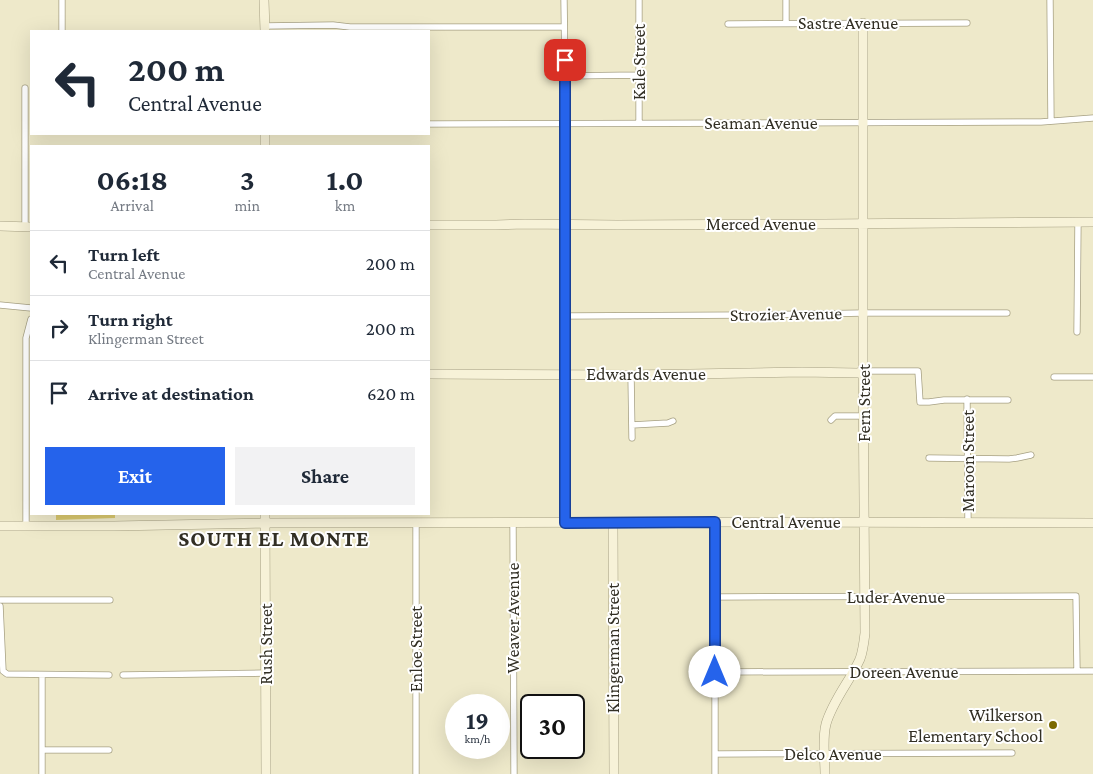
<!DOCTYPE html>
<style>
:root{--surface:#fff;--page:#f2f2f3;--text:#1f2937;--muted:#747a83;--line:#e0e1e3;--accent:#2563eb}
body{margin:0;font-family:"Crimson Pro",serif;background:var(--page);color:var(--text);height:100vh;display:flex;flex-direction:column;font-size:19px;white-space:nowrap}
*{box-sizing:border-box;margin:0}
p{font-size:16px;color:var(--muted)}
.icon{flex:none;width:28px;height:28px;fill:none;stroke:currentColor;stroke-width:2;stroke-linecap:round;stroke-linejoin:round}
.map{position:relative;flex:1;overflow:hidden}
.details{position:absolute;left:30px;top:145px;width:400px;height:370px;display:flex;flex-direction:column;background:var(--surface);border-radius:0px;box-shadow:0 5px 20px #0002}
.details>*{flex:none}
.hud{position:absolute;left:30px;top:30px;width:400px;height:105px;border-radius:0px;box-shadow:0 5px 20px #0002;background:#fff;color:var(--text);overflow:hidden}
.speed{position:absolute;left:445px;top:694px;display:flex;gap:10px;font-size:25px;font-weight:700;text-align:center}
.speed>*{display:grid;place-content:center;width:65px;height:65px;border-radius:50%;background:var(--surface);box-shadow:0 5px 20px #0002;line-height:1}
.speed small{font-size:12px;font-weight:400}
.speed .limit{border:2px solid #111;border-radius:8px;background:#fff;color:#111}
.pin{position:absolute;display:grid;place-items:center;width:42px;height:42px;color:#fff;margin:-21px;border-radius:10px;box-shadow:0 2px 8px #0006}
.me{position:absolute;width:55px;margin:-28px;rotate:0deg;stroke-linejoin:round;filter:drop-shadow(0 0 4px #0008)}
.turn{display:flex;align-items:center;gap:18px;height:105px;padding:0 15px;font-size:22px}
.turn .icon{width:65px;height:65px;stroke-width:2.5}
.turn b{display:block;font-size:35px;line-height:42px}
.eta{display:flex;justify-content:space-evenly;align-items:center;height:85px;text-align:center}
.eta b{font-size:30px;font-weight:700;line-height:35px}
.action{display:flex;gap:10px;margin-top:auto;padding:10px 15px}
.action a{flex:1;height:58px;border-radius:0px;background:var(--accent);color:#fff;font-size:20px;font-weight:700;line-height:58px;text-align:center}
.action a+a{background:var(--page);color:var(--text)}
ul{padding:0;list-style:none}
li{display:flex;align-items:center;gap:15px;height:65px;padding:0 15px;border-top:1px solid var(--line)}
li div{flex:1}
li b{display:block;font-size:19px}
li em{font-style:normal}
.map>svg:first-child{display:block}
.green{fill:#d7c66d}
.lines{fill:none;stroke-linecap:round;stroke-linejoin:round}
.street-casing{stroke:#a6a083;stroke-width:7}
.secondary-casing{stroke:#a6a083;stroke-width:10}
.street{stroke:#fff;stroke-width:5.5}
.secondary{stroke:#f7f2d8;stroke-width:9}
.route-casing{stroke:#184099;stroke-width:12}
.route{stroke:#2563eb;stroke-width:9}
.poi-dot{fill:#7b6a02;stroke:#fff;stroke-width:2}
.labels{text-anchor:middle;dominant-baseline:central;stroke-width:4;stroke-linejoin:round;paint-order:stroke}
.street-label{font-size:18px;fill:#322f24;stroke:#fff}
.poi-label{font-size:18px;fill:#322f24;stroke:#fff;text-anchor:end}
.district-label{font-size:22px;font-weight:bold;letter-spacing:1px;fill:#322f24;stroke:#fff}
</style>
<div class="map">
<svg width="1093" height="774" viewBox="0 0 1093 774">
<rect width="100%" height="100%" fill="#eee9ca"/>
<path class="green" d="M56,514H115V518L56,520Z"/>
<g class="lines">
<defs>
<path id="street" d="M62,0V31
M564,0L565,76L564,374L565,523
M639,0V123
M1050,0L1051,121
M786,23V0
M728,24L967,23
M265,26L333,25L350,27H564
M565,76L638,75
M25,88V226
M429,124L1041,122L1093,118
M0,305L31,308
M565,316L750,315L864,313H1007
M1077,332L1078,222
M863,371H918L920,402H929L944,400H1008
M631,375L632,438
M1054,377H1093
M967,399L968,522
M831,420L835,416H864
M632,425L668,423L673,421
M929,458L1009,459L1017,458L1031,455
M416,523V774
M513,523L514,774
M26,526V338L31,319
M715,597L1076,596L1077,671
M0,600H110
M0,606L3,671L7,674L109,675
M715,672L1093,671
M42,675V774
M123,675L266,673
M42,750H109
M715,754L1012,753
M715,774V522"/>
<path id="secondary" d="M264,0L265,31
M265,134V146
M429,225H496L525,224L617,225L823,224L1093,222
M0,226L31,227
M429,374L631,375L802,372L858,373L863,371
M265,514L266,774
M613,523L614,774
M0,526H114L266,523L748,522L1093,523
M825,774C825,758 822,740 826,724C833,700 850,681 860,659C863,651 864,642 865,633L863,371V23"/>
</defs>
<use href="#street" class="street-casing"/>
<use href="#secondary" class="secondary-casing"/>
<use href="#street" class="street"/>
<use href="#secondary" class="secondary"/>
</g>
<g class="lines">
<defs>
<path id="route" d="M565,60V523L715,522V672"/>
</defs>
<use href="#route" class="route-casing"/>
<use href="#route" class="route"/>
</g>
<circle class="poi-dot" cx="1053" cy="725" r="5"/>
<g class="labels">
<g class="street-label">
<text x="848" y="23">Sastre Avenue</text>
<text transform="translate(639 62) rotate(-90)">Kale Street</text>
<text x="761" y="123">Seaman Avenue</text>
<text x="761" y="224">Merced Avenue</text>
<text transform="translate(786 314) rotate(-1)">Strozier Avenue</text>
<text x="646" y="374">Edwards Avenue</text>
<text transform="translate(864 403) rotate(-90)">Fern Street</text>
<text transform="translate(968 461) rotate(-90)">Maroon Street</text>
<text x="786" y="522">Central Avenue</text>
<text x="896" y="597">Luder Avenue</text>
<text transform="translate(513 618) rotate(-90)">Weaver Avenue</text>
<text transform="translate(266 644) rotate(-90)">Rush Street</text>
<text transform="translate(613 648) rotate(-90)">Klingerman Street</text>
<text transform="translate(416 649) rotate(-90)">Enloe Street</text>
<text x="904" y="672">Doreen Avenue</text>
<text x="833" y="754">Delco Avenue</text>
</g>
<g class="poi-label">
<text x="1043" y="715">Wilkerson<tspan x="1043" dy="21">Elementary School</tspan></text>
</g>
<g class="district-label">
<text x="274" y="538">SOUTH EL MONTE</text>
</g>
</g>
</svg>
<div class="speed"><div>19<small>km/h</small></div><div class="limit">30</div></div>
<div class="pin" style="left:565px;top:60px;background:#d93025"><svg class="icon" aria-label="arrive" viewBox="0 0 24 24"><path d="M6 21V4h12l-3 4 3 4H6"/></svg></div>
<svg class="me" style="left:715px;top:672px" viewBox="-20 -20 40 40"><circle r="19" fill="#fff"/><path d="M0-13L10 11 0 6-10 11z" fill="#2563eb"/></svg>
<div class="hud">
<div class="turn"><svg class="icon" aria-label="left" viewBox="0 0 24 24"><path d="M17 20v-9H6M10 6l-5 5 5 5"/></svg><div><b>200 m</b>Central Avenue</div></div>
</div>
<section class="details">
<div class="eta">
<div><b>06:18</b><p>Arrival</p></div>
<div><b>3</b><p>min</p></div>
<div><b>1.0</b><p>km</p></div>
</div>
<ul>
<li><svg class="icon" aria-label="left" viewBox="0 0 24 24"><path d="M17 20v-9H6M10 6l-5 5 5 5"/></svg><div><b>Turn left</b><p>Central Avenue</p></div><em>200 m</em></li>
<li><svg class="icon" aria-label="right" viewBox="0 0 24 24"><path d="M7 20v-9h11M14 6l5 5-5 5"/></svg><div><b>Turn right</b><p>Klingerman Street</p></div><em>200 m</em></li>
<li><svg class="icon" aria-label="arrive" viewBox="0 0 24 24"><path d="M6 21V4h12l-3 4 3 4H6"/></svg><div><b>Arrive at destination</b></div><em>620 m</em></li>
</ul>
<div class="action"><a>Exit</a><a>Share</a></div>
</section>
</div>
